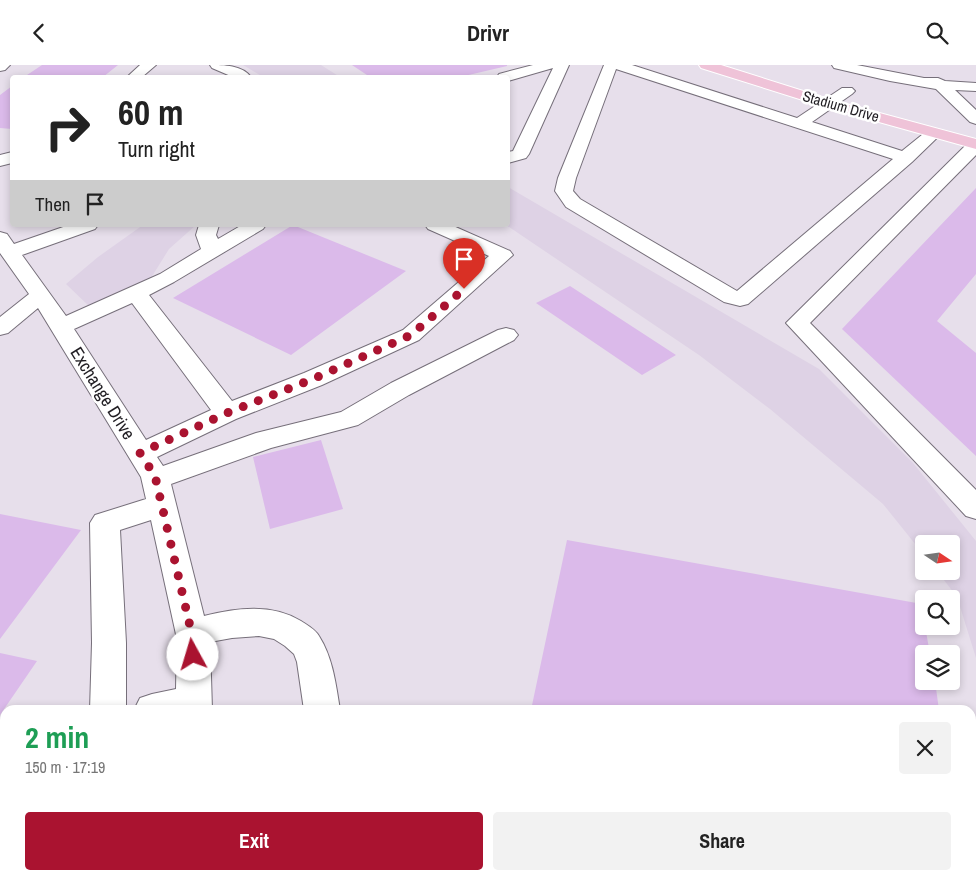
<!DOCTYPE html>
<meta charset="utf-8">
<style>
:root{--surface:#fff;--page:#f2f2f2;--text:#222;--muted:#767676;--accent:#aa1330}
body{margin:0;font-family:"Archivo Narrow",sans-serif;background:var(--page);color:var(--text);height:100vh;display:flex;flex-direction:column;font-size:19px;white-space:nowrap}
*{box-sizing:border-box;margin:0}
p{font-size:16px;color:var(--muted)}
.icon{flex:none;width:28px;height:28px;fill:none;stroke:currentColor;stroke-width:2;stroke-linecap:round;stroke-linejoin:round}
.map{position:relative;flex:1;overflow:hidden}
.drawer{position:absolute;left:0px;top:640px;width:976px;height:175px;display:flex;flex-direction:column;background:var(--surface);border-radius:15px 15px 0 0;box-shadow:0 2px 8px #0003}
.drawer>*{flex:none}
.guide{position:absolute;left:10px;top:10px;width:500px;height:152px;border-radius:5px;box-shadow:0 2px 8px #0003;background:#fff;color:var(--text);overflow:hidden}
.needle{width:32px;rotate:103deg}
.controls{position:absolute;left:915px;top:470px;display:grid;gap:10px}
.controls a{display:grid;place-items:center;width:45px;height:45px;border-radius:5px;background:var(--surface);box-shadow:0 2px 8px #0003;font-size:25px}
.pin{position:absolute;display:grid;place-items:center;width:42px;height:42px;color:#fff;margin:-51px -21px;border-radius:50% 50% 50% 0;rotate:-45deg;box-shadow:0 0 5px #0007}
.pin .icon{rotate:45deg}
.me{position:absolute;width:55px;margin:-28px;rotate:354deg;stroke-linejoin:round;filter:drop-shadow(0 0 4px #0008)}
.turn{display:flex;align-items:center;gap:18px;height:105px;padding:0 25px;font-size:22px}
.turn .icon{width:65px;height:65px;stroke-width:2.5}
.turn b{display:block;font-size:35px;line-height:42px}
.then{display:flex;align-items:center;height:48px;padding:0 25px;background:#0003;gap:10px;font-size:19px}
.round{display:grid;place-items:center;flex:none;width:52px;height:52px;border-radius:5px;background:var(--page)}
.overview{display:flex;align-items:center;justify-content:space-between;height:85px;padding:0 25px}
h1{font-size:30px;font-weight:700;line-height:38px;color:#1e9e55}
.button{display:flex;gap:10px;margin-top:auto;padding:10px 25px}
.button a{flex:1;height:58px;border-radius:5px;background:var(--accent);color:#fff;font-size:20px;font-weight:700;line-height:58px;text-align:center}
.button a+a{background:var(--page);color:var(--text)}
header{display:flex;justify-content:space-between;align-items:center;height:65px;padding:0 25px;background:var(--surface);font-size:22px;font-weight:700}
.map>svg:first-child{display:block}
.built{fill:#ded2e5}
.building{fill:#dbbaea}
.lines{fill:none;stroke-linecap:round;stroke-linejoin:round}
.minor-casing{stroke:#766f7a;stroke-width:2}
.major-casing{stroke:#fff;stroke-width:2}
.minor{fill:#fff;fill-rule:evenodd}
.major{fill:#efc3d8;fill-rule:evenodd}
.route{stroke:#aa1330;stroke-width:9;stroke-dasharray:0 16.2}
.labels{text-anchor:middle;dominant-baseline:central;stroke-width:5;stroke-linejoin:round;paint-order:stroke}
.far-street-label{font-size:15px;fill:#211e23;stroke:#fff}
.street-label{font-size:18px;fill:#211e23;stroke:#fff}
</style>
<header><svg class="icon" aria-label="back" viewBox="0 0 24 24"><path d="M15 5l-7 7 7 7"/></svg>Drivr<svg class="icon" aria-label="search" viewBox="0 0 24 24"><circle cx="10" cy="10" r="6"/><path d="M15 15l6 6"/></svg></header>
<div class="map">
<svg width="976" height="815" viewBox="0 0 976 815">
<rect width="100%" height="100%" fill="#e7dfeb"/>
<path class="built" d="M243,0H321L340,12H263Z
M508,122L819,304L913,398L976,476V593L957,532L937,506H951V479H924V490L883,439L770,344L699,290L506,160Z
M143,160H196L169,184L151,213L91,243L66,219L98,192Z"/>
<path class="building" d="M42,0H118L103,12H24Z
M352,0H507V1L460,12H370Z
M12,21V64L0,63V30Z
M976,123V209L937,256L976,288V391L842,264Z
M293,160L406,206L291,290L173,233Z
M570,221L676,290L642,310L536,238Z
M321,375L343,444L270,464L253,392Z
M0,449L81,465L0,574Z
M567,475L922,539L924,561H925L930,589H924V616H935L939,645H531Z
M0,588L37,596L0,650Z
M0,727L5,728V798L0,806Z
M496,810H967L968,815H495Z"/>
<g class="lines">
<defs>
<path id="minor" d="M0,0H10L5,5L0,6Z
M140,0H156L142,12H127Z
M210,0C224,0 242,0 251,12H233L212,3Z
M533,0H569L529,89L526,93L508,98V87L513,86L553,3L508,16V12H497L499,9Z
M604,0H632L797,53L842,23H852L855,26L852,29L812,57L902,86L928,65H940L942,68L912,97L748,239L740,241L724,237L566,142L555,126L558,113ZM616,4L893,94L737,226L580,134L573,126L576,113Z
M832,0H857L924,13H938L945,16L976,18V26L955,25L976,45V59L970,57L936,24L890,16L834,3Z
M976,75V90L810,258L976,425V454L966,451L786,258L970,76Z
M12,87V98L0,101V90Z
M69,160H98L95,164L22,190L66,251L160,209L201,184L196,170L199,160H219L216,170L218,174L242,160H266L263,164L174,217L149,230L232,336L304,308L403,265L489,191L428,164L425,160H451L510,186L513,190L419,275L322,320L236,354L157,392L163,401L256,368L341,347L391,318L498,265L506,263L514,265L518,270L514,275L409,330L358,360L271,383L171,419L204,551C236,543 271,538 301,556C307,560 315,564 319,571C333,593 336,620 340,645H304L297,597L294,589L285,581L274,574L259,571L232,573L210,577L212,645H134L140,633L152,629L176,624L177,574L151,455L120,465L126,578V645H90L92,578L90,458L95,450L146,434L141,412L38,243L8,268L0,270V252L29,229L0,188V167L7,169L14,179ZM132,238L211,345L146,375L74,264Z
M48,810H88L87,815H47Z
M162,810H202L201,815H161Z
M229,810H279L277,815H227Z"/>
<path id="major" d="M699,0H721L835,36L976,74V84L825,42L701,3Z"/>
</defs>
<use href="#minor" class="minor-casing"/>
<use href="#major" class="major-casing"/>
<use href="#minor" class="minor"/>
<use href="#major" class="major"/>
</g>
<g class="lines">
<path class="route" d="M193,590V574L155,411L140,388L227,348L313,314L411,270L464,224"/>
</g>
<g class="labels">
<g class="far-street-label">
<text transform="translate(841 41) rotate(16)">Stadium Drive</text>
</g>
<g class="street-label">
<text transform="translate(103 328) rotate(58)">Exchange Drive</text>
</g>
</g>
</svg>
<div class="controls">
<a><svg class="needle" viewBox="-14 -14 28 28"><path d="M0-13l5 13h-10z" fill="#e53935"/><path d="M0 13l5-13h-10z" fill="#767676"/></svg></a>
<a><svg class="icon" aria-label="search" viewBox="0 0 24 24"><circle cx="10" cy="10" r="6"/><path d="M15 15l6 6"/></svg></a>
<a><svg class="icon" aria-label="layers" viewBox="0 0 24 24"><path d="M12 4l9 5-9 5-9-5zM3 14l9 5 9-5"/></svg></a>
</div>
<div class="pin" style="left:464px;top:224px;background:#d93025"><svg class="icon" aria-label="arrive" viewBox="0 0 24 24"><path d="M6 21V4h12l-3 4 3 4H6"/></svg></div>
<svg class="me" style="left:193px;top:590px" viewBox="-20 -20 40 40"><circle r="19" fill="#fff"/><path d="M0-13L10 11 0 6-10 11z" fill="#aa1330"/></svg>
<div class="guide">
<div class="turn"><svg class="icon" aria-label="right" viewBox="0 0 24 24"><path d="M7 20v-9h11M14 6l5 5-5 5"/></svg><div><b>60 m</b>Turn right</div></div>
<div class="then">Then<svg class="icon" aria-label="arrive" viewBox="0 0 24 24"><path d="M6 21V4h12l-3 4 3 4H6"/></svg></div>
</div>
<section class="drawer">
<div class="overview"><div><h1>2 min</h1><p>150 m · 17:19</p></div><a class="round"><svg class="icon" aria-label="close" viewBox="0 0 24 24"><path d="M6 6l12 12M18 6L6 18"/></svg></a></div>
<div class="button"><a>Exit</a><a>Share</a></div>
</section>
</div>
